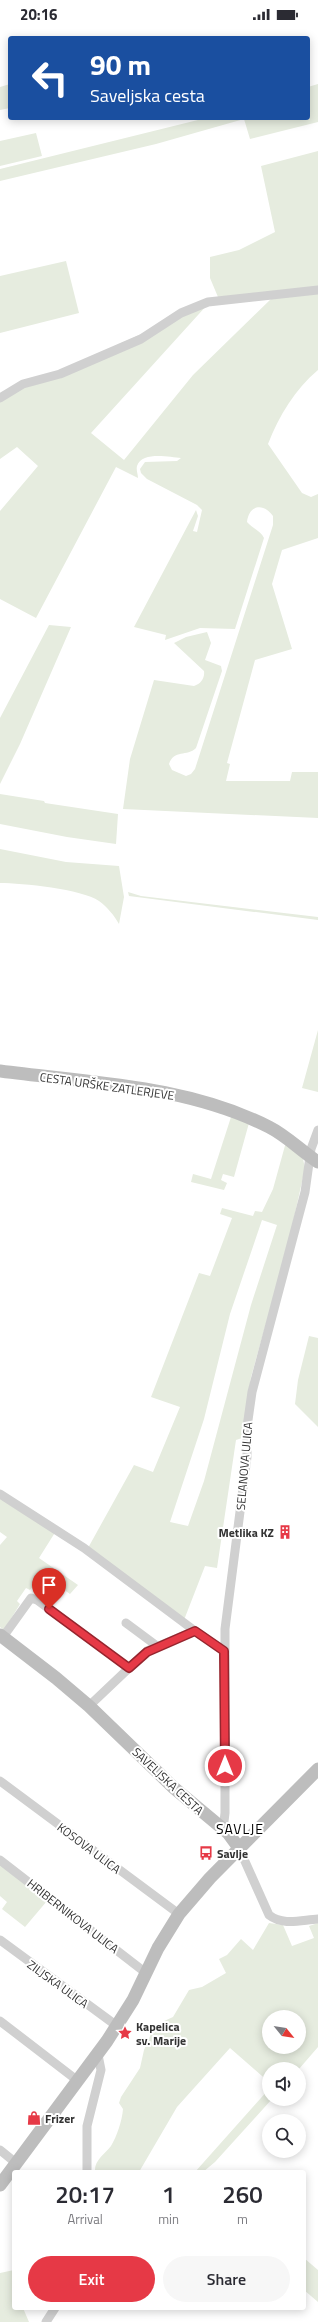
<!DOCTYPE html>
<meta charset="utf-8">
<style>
:root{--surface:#fff;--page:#f7f7f7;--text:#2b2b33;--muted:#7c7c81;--accent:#e63946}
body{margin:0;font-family:"Titillium Web",sans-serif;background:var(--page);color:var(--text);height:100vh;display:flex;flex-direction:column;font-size:15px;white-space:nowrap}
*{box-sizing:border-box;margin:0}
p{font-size:13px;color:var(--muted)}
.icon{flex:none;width:22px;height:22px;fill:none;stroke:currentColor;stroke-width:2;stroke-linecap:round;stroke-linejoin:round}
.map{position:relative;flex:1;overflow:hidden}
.side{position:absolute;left:12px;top:2142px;width:294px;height:140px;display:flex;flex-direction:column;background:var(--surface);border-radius:4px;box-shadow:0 2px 10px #0003}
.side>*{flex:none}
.banner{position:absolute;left:8px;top:8px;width:302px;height:84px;border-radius:4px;box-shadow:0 2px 10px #0003;background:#1a4fa0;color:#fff;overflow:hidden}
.needle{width:26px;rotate:120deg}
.fabs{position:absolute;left:262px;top:1982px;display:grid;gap:8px}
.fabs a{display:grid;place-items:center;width:44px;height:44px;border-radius:50%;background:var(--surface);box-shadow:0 2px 10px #0003;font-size:20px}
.pin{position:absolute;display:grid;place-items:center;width:34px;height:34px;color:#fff;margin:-41px -17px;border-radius:50% 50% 50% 0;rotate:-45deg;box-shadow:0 0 4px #0007}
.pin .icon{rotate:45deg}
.me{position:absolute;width:44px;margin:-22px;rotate:0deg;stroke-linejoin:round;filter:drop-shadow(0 0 3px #0008)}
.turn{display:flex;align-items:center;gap:14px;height:84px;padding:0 16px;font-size:18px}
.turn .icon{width:52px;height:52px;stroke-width:2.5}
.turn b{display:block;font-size:28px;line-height:34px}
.eta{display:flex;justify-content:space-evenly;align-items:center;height:68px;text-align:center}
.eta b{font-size:24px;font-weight:600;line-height:28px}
.cta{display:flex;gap:8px;margin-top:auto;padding:8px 16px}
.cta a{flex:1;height:46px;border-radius:24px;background:var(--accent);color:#fff;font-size:16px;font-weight:600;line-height:46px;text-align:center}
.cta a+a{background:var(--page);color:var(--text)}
.status{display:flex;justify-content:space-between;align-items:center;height:28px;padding:0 20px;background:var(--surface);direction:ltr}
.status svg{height:11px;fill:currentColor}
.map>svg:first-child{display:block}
.green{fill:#e6ecdf;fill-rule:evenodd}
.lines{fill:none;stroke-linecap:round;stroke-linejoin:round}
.street{stroke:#d0d0d0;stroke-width:9}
.secondary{stroke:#bdbdbd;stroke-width:13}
.route-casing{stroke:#96252e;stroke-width:10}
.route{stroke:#e63946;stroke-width:7}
.labels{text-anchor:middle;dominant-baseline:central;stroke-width:4;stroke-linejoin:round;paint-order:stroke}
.street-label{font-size:12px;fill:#333;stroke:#fff}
.poi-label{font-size:12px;font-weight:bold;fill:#333;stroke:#fff;text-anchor:start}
.quarter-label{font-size:14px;letter-spacing:1px;fill:#000;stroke:#fff}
</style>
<div class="status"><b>20:16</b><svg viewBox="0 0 49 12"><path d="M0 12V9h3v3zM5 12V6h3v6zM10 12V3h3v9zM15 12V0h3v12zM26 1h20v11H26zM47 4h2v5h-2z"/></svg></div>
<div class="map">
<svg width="318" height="2294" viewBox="0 0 318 2294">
<rect width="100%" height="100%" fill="#fff"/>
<path class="green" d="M10,56V80L0,82V59Z
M318,56V94L250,111L244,91L156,116L0,153V141L206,90H308V59Z
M36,105L42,128L0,138V113Z
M318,123V259L218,269L210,250V229L239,222L275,204L261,138Z
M66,233L79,285L0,305V248Z
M318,265V342C295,361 279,388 268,416L302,465L311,469L318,466V510L282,522L272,556L292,621L255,632L227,735L230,736L226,753H290L292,744H318V790L123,781L130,731L154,652L194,658C201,656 205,650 204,643L174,615L186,609L207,604L211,615L205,632L221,638L222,643L196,720C187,729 174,721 169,736L172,742L186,748L191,746L195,741L273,497V488C263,474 249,477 247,494C252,500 261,503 264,510L235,601L200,600L165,612L166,607L134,599L196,482L198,488L193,503L197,504L202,482L197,477L147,451L141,445L140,441L145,434L177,433L181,430C169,429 142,423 137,438C136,442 138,446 138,450L116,439L36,590L0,571V483L38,438L17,419L0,431V372L17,362L208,276L91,405L124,432L193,347L272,270Z
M49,597L71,599L20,716L0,756V690Z
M0,766L44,773L45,775L118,786L116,816L67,809L0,796Z
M0,821L66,834L119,838L124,869L119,896C114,887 107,879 99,873C82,861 22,855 0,855Z
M128,864L141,868L318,889V892L129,868Z
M318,1002V1064L302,1060Z
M231,1089L249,1095L234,1149L223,1146L221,1152L227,1155L224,1162L191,1154L193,1146L211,1151Z
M286,1114L303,1131L305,1140L288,1217L251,1349L242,1410L236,1412L217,1540L205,1538L184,1592L88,1520L134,1437L153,1444L180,1379L151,1369L199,1245L210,1248L232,1190L220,1186L222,1180L253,1188L255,1183L262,1184L273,1161ZM262,1192L277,1197L251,1277L204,1453L188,1498L170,1494L204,1391L230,1286Z
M309,1308L318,1310V1399L295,1376L298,1352Z
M0,1469L56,1503L39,1530L78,1557L70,1566L42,1546L30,1562L26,1560L17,1573L20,1576L4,1602L0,1599V1517L7,1509L0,1504Z
M0,1836L47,1873L25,1899L2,1881L7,1874L0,1868Z
M269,1895L283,1897L292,1918L314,1910L309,1898L318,1895V2019L299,2041H269V2054L230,2020L177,2079L139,2144H95C94,2132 105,2126 111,2118C117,2108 122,2093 123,2081L119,2075L121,2069L140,2040L144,2022L151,2006L162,1994L173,1989L189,1962L202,1959L226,1945L219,1931L227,1927L241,1911L253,1922ZM269,1989H299V2019H269Z
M269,2061V2071H272L215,2134L203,2144H195Z
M304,2230L318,2242V2274L304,2262Z
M14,2242V2280H23L29,2294H0V2245Z"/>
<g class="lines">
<path class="street" d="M0,370L23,356L60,346L141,311L181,285L208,274L318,262
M0,1466L84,1520L195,1603
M126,1595L157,1618
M3,1609L31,1570L37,1572L129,1640
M89,1678L147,1623L195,1603L224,1623
M0,1753L179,1886
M223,1802L225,1785V1601L247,1429V1399L252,1364L305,1164L311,1121L318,1102
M239,1820L269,1887C283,1898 301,1892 318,1891
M0,1832L146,1945
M0,1912L117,1998
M0,1993L78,2053
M0,2122L16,2135
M87,2144V2098L101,2042L98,2027
M46,2294L55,2280"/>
<path class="secondary" d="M0,1043C90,1055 186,1057 269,1099C287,1108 301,1123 318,1134
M0,1607L56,1650L89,1678L174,1760L228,1805L239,1820
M0,2157L107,2013L133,1972L158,1920L179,1886L210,1850L318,1741"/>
</g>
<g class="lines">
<defs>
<path id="route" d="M49,1581L129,1640L147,1624L195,1603L224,1623L225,1738"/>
</defs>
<use href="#route" class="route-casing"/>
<use href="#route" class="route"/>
</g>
<defs>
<symbol id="building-bare" viewBox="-9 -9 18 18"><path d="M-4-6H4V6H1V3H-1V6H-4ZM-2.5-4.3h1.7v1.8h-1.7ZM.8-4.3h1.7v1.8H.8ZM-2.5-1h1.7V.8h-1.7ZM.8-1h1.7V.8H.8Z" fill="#e63946" stroke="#fff" stroke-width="2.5" paint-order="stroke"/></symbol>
<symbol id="bus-bare" viewBox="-9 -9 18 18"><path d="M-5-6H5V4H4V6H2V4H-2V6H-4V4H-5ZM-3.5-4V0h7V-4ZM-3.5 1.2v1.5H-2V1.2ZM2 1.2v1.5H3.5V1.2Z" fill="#e63946" stroke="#fff" stroke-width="2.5" paint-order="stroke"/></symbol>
<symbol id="sight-bare" viewBox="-9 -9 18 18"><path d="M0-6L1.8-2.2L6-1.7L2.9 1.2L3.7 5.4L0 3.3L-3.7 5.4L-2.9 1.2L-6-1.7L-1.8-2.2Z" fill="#e63946" stroke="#fff" stroke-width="2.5" paint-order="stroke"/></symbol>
<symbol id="shop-bare" viewBox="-9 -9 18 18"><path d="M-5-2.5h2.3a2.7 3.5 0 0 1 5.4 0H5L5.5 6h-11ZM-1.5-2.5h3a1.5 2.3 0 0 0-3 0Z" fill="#e63946" stroke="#fff" stroke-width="2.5" paint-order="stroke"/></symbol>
</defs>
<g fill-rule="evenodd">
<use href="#building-bare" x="275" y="1494" width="20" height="20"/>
<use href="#bus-bare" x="196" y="1815" width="20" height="20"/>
<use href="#sight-bare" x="115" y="1995" width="20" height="20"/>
<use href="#shop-bare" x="24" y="2080" width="20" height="20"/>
</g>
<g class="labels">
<g class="street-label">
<text transform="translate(107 1058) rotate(8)">CESTA URŠKE ZATLERJEVE</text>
<text transform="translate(244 1438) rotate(-85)">SELANOVA ULICA</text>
<text transform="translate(168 1753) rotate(43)">SAVELJSKA CESTA</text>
<text transform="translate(89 1820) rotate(37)">KOSOVA ULICA</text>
<text transform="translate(73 1888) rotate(38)">HRIBERNIKOVA ULICA</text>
<text transform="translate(58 1956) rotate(36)">ZILJSKA ULICA</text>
</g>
<g class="poi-label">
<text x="274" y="1504" text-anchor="end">Metlika KZ</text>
<text x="217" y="1825">Savlje</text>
<text x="136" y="1998">Kapelica<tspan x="136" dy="14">sv. Marije</tspan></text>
<text x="45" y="2090">Frizer</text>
</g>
<g class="quarter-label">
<text x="240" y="1800">SAVLJE</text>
</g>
</g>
</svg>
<div class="fabs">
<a><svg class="needle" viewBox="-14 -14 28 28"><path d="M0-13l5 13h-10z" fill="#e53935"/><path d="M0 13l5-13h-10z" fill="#7c7c81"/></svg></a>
<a><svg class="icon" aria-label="sound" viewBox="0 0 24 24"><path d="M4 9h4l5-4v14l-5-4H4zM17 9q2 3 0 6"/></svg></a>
<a><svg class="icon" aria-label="search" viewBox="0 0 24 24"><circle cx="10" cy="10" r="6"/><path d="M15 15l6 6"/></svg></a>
</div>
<div class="pin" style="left:49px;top:1581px;background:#d93025"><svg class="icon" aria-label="arrive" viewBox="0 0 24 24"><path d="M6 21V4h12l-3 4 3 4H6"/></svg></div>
<svg class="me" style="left:225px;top:1738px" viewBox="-20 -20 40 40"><circle r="17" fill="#e63946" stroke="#fff" stroke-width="3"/><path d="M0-11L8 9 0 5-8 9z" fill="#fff"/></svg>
<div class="banner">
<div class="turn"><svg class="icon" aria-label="left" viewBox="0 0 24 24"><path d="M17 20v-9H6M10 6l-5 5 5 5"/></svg><div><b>90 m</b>Saveljska cesta</div></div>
</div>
<section class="side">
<div class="eta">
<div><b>20:17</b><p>Arrival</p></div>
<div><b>1</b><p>min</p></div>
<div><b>260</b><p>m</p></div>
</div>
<div class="cta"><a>Exit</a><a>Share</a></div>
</section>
</div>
